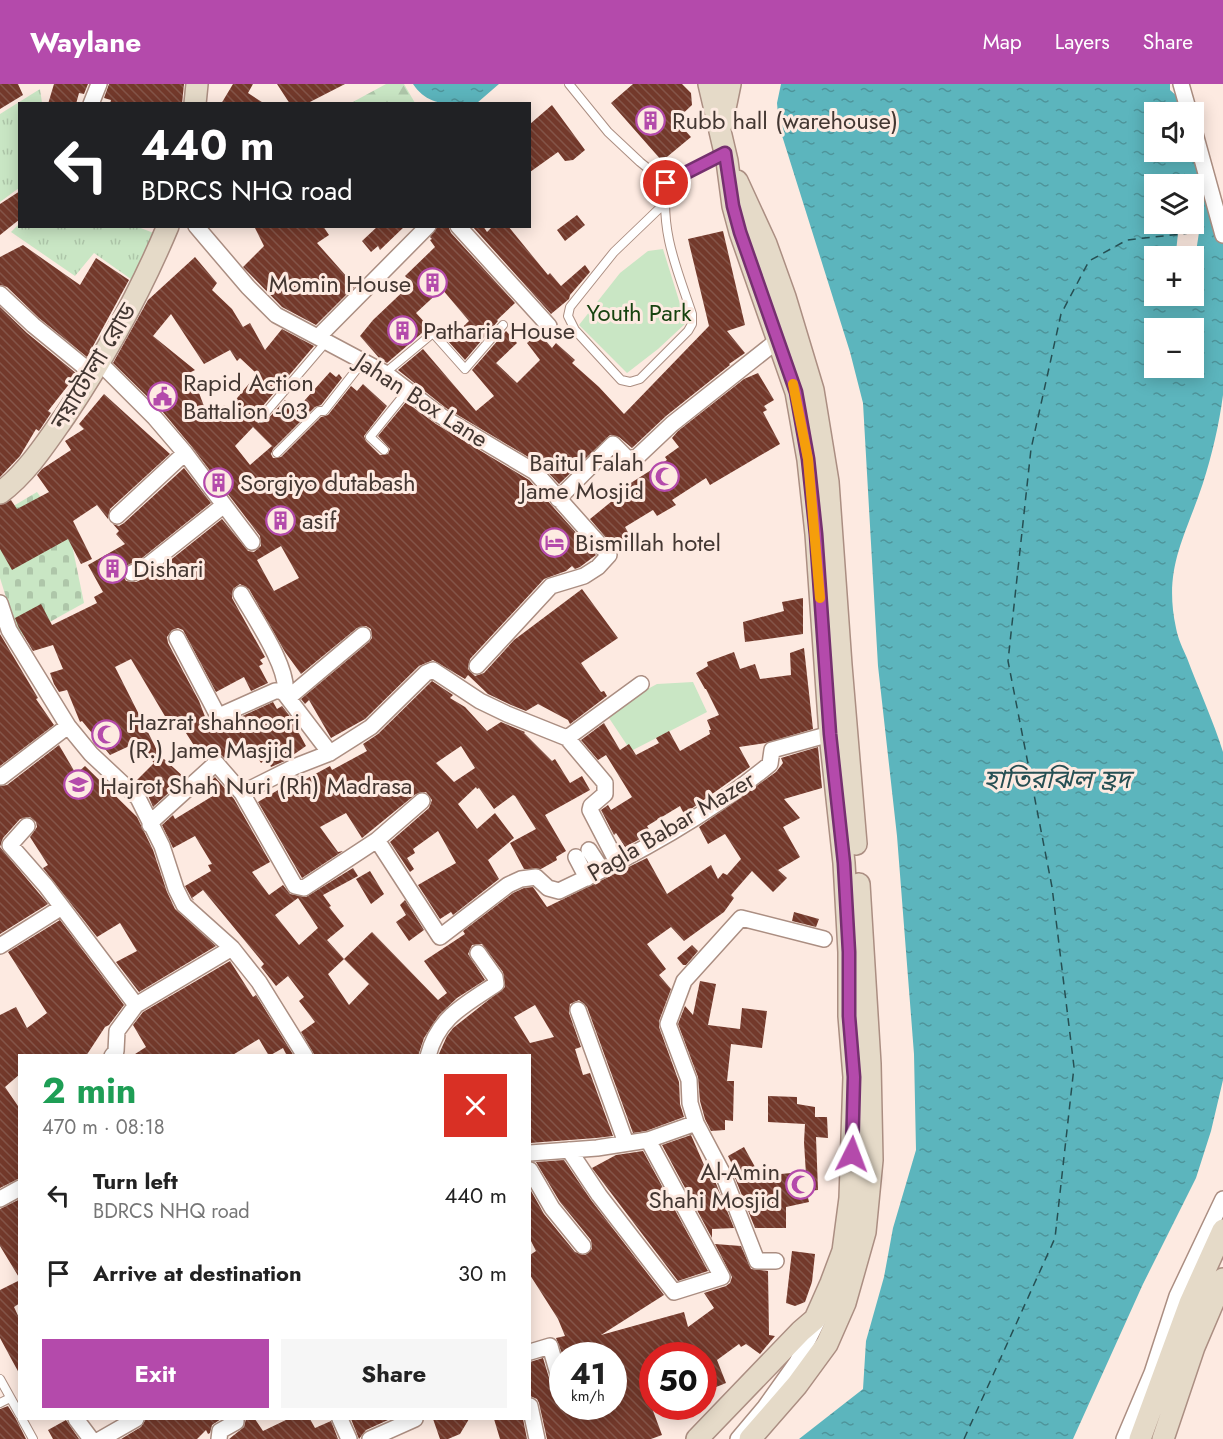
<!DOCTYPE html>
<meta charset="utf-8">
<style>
:root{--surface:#fff;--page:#f6f6f6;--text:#222;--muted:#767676;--accent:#b44aab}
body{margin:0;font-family:Jost,"Noto Sans Bengali",sans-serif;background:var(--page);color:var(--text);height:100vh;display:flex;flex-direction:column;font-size:22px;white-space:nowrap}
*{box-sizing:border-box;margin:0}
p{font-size:20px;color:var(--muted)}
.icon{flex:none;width:33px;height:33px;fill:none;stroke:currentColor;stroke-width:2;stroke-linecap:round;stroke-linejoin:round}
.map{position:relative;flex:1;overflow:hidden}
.sheet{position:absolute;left:18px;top:970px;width:513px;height:366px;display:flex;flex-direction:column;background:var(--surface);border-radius:0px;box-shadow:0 3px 15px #0003}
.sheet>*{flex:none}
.banner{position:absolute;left:18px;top:18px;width:513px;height:126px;border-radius:0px;box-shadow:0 3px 15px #0003;background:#202124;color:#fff;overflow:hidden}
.fabs{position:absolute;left:1144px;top:18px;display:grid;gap:12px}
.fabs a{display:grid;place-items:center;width:60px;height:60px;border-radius:0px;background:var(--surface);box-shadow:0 3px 15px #0003;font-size:30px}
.speed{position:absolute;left:549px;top:1258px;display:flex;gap:12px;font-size:30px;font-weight:700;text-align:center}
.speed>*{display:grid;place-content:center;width:78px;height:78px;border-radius:50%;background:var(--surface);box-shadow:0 3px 15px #0003;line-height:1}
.speed small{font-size:15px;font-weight:400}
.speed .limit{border:9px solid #d22;background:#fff;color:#111}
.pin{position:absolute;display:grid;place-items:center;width:51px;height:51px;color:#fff;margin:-26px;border:3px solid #fff;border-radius:50%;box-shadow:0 2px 6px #0007}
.me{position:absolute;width:66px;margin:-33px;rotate:3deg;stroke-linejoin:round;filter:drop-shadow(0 0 4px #0008)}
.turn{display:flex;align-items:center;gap:21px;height:126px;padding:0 24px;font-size:27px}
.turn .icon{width:78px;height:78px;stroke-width:2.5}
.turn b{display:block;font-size:42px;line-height:51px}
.round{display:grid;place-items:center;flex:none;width:63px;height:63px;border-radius:0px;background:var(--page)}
.headline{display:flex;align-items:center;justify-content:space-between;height:102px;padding:0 24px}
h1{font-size:36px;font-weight:700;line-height:45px;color:#1e9e55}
.action{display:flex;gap:12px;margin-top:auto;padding:12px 24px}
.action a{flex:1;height:69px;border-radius:0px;background:var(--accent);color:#fff;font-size:24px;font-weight:700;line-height:69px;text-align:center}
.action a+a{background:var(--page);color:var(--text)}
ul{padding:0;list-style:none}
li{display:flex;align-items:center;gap:18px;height:78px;padding:0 24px}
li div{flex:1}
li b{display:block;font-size:22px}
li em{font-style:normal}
header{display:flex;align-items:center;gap:36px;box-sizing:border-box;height:84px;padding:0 30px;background:var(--accent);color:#fff}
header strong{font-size:28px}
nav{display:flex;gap:33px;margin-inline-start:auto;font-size:21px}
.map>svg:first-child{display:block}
.grass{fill:url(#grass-tufts)}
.forest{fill:url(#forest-firs)}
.cemetery{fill:url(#cemetery-stones)}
.green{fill:#c9e6c4}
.water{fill:url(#water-ripples);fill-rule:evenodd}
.pier{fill:#fdeae1}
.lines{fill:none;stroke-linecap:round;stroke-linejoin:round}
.ferry{stroke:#264f53;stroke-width:1.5;stroke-dasharray:8 6;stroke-linecap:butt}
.building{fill:url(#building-back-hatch);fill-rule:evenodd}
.lane-casing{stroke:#ab8e82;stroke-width:10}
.street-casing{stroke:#ab8e82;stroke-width:18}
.secondary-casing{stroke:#ab8e82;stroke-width:24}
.lane{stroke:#fff;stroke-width:8}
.street{stroke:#fff;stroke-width:15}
.secondary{stroke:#e5dac8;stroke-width:21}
.route-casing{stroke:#75306f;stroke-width:15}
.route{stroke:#b44aab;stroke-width:10}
.slow{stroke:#f59e0b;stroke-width:10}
.labels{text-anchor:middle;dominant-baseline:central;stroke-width:6;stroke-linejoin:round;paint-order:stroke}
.poi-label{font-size:24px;fill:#433732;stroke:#fdeae1;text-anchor:start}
.park-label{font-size:24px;fill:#16420f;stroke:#fdeae1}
.street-label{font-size:24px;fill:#433732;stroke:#fdeae1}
.water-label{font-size:26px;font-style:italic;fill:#264f53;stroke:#fdeae1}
</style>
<header>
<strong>Waylane</strong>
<nav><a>Map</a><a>Layers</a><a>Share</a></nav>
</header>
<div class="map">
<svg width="1223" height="1355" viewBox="0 0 1223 1355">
<defs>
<pattern id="grass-tufts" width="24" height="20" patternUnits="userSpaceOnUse" patternTransform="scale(1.5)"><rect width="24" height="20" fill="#c9e6c4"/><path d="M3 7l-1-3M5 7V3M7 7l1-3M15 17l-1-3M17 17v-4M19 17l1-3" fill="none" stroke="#aec6a9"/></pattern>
<pattern id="forest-firs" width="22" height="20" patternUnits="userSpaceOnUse" patternTransform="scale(1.5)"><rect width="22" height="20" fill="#c9e6c4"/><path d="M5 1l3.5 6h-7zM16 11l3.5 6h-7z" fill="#aec6a9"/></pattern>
<pattern id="cemetery-stones" width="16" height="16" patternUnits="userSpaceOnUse" patternTransform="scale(1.5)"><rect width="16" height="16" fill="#c9e6c4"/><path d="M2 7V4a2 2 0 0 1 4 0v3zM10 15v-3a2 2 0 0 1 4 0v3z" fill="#aec6a9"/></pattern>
<pattern id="water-ripples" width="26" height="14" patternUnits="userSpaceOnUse" patternTransform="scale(1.5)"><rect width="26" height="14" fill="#5cb5bd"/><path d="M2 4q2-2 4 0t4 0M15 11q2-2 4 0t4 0" fill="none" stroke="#4e949a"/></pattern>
<pattern id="building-back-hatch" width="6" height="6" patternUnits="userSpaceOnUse" patternTransform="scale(1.5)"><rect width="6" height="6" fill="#73392b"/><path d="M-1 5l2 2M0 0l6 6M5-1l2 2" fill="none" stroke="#845549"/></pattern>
</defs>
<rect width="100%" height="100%" fill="#fdeae1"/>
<path class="grass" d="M40,5L42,19L20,20L19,104L0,118V30Z
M19,140L20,142L138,143L159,151L135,198L94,169L75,192L11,148Z"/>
<path class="forest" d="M386,0H404L415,19H351Z"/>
<path class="cemetery" d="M37,408L71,456L84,519L19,555L0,494V430Z"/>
<path class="green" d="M663,165L686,239L658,265L627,289L579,241L620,189L648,167Z
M693,598L707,628L631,667L605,628L657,600Z"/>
<path class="water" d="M413,0H499L477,19C452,20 429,24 413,0Z
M781,0H1170V6L1196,29L1223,126V311C1219,341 1212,371 1203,399C1185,454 1163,484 1176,544C1178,555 1183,565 1187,574C1199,606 1213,636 1223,668V996L1211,1047L1196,1094L1143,1200L1073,1355H799L863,1305L866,1257L884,1193L893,1144L916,1066L914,970L897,752L878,582L863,319L850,268L779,42L777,19ZM1155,28H1194V68H1155ZM1155,100H1194V140H1155ZM1155,172H1194V212H1155ZM1155,244H1194V284H1155Z"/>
<path class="pier" d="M1194,128L1202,129L1196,168H1176L1179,140H1194Z"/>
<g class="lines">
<path class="ferry" d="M964,1355L1055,1154L1074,983L1052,803L1008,577L1031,365L1061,230L1089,177L1127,156L1199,148"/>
</g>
<path class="building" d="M0,0H18L23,11L0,25Z
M54,0H88L84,10L79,9L76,20H48Z
M109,0H184L182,20H110L111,16L104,14Z
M233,0H253L248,9L265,20H221Z
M277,0H345L306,20H290Z
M633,0H682L691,9L692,21L676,36L691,53L662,77L611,19Z
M552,21L585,66L573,76L565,77L558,68L530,88V40Z
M20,107V135L0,151V120Z
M577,131L585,141L565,157L557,146Z
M254,142H323L329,151L317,159L355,202L316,241L282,223L243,183L264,162Z
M378,142H405L380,166L378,162L371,168L362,157Z
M437,142H448L451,149L515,219L497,236L498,237L465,276L448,257L469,237L442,205L416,229L429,243L387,279L380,275L360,252L373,236L412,199L405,192L435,163L430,156L432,155L430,153Z
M472,142H483L487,148L493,142H508L548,191L550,189L561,202L585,181L590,188L570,211L569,215L551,230Z
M723,147L745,241L727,247L745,269L729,280L730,281L666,332L632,364L619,353L610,351L559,400L540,380L446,324L398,286L423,265L476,327L494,312L472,286L506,247L517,259L496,279L517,299L540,276L527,259L539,249L552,264L556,259L575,276L572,279L599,303L624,330L709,242L688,155Z
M23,161L80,201L96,174L129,196L87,273L39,234L7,203L0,201V173Z
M195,173L217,199L212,206L232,225L243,243L250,239L265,266L282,245L314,262L256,330L255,335L258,339L265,338L285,316L296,326L330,288L336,293L339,290L342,294L321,321L315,323L273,365L271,370L273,374L281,373L321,333L328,331L351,302L357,307L363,300L387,322L364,352L366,357L380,371L388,370L390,365L378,352L406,318L436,340L529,396L596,471L580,483L575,485L572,482L566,487L544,495L470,575L468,585L475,592L484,589L514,556L582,505L618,554L581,579L601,608L604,607L607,612L570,640L568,636L538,620L526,627L511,621L488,610L468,591L465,595L433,576L419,582L365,635L331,654L309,616L305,620L301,615L369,558L372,554L371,545L366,542L357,544L301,590L285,568L249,505L240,500L233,505L232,514L265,573L260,576L263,580L259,582L268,599L251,607L244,593L216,608L183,546L178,544L172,546L167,553L168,559L199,617L209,643L214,639L225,640L273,618L277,625L282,622L289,631L306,662L293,671L294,673L271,683L267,675L261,679L249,660L225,675L220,670L215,669L204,677L177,635L169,639L131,575L115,583L162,676L164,675L185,694L153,723L147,709L135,698L154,679L138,658L110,671L82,637L80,638L67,606L59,608L54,600L50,589L63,585L53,561L33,567L18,542L15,534L41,520L52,541L97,519L94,513L103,508L88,481L125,460L116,450L119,447L113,440L119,442L124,439L184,384L211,419L142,474L124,483L122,489L126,497L136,498L153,490L222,435L248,467L254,468L261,462L260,452L192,363L162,327L113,279L148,216ZM171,230L204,280L230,266L237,277L240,274L257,290L228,325L225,321L207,330L191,288L195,286L153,252ZM253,343L272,362L250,381L235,362ZM281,462L299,494L274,507L257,476Z
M0,223L27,249L77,290L48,327L51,329L39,347L36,345L20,372L0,393Z
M758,289L774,316L764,322L767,326L763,328L780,360L710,401L706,394L672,416L676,421L657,432L653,426L625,443L634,459L618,468L590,435L617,413L615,409L667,376L665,373L679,363L672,354L678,347L744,295Z
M104,310L170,370L110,425L108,435L97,421L73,437L92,475L81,480L68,455L12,486L0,465V421L11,416L17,425L49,408L37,391L42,385L71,366L65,357L84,345L79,340Z
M803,514V550L745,558L743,538L784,527L782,518Z
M0,550L38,614L36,615L54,641L0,682Z
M804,564L813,645L766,659L739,663L750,683L684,730L680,722L647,742L651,749L625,763L616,749L614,751L601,726L608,721L611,726L632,713L606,671L598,676L581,656L604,639L620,666L629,660L636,671L659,659L656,654L669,647L680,667L710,650L709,646H711L707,636L719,631L706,605H705L696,589L708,582L707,578L734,568L740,585L755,580L760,595L791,591L790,569Z
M432,597L453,611L450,614L465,623L487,647L501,638L525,648L524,649L552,677L555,675L570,699L582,692L590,706L545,731L566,767L556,773L557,776L541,785H524L510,759L536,745L515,712L513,711L494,725L479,704L477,705L476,703L458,720L477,745L495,729L514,754L488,776L499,795L453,831L451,828L440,835L418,801L456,779L438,747L413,765L415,769L407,774L414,785L410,788L390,758L429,724L432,716L426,708L416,710L362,754L346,729L320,743L338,768L343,767L302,794L258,718L283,703L281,700L298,692L303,690L306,695L330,682L332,686L367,667L363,660L378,650ZM461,662L475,684L454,698L436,679Z
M59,661L76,690L85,682L137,733L153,766L167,808L175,825L216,862L139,908L116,878L137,867L120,839L97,853L43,784L48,781L30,753L37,743L36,738L30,733L20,735L3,754L0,763L48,820L0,850V702L7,701Z
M818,663L822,704L784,715L800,734L783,743L800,773L778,786L787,794L773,808L752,787L731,811L734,814L724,828L684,857L671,843L647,860L666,885L659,891L671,905L659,937V943L679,998L680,1020L684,1033L646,1047L633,1049L587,923L579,916L570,920L569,929L581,963L575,965L583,991L590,989L613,1052L596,1054L530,1059V972H438L447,952L453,944L505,903L503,888L482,860L472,861L468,870L485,896L457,914L439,931L424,954L418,972H315L301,948L315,938L299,917L304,913L288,892L276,902L261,883L264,880L203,806L192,814L195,817L192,815L185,802L211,787L208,781L212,780L195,752L173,764L162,741L173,731L175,735L216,710L206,702L215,693L234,715L270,778L252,788L269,811L283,801L290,810L306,813L353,784L358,792L323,811L331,822L329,823L344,842L327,856L344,875L372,848L438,916L447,909L424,877L465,850L463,847L513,809L524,804L533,803L547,823L647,774L667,810L711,781L718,795L723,789L727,791L741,775L725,750L708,760L699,743L776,688L783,679L781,674ZM298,814L318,844L299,861L275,831ZM344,875L369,900L349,921L328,890ZM535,921L554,953L530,959L514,933Z
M370,787L384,810L371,820L356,795Z
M405,816L424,846L409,857L396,838L406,831L400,821Z
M794,828L819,835L816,843L792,837Z
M60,836L124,921L109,941L105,943L86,972H20V990L5,1003L20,1025V1094L0,1104V931L16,923L27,944L47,929L8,868Z
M692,861L698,867L686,881H683L677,874Z
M230,877L253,913L256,911L294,972H287L283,964L269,972L259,955L231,972H132L146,963L133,941L143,928Z
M700,897L716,900L708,941L740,945L742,924L767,927L762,964L731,960L727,997H734L733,1037L725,1036V1046L711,1047L705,1035L700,1017L698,993L678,940L685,922L693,931Z
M768,1012L797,1013V1020L815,1023V1033H827L828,1054L816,1053L818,1106L807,1107L804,1058L805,1040L768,1038Z
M691,1051L711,1097H715L734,1144L712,1145V1154L662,1061Z
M744,1063L760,1092L802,1088L809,1118L786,1123V1144H755L735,1094H739L728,1072Z
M643,1067L708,1187L678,1197L592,1084L616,1071Z
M564,1076L591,1116L664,1211L601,1251L684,1228L688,1243L714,1224L704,1209L726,1202L730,1199L732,1193L715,1160L741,1162L751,1185L768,1187L769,1251L775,1252L760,1270L746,1260L741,1263L739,1260L717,1276L726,1299L704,1308V1272H652V1324L662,1351L651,1355H547L539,1319L537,1315L530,1312V1278L543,1274L553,1307L556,1311L561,1314L562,1323H614V1272H563L556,1254L565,1252L558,1235L530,1191V1171L536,1167L530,1155V1105L544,1130L575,1168L585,1171L592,1165L591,1156L560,1118L536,1078Z
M20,1115V1195L0,1162V1125Z
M792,1167L815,1170L812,1198L805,1218L795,1222L786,1219Z
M20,1196V1219L14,1223L20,1236V1291L0,1254V1206Z
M8,1322L16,1335L26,1355H0V1325Z
M146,1335H221L212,1341L210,1349L208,1350L206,1346L197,1355H121L141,1343Z
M246,1335H255L263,1347L288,1335H310L315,1344L331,1337L338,1355H229L244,1343Z
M351,1335H387L388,1336L366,1346L359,1355Z
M433,1335H469L460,1350L448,1355H440Z
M494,1335H523L527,1355H500Z
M66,1336L79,1355H53L48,1346Z"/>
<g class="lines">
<defs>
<path id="lane" d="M569,0L608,48L640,78L666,99L724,70
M664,120L614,168L570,223L568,232L575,246L621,296L630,298L640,295L688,247L692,240V230C676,182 661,150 666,99
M385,289L433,249L465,285L503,241
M261,334L326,258
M384,366L370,353L408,306
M277,369L319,327H324L364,276
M0,1295L20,1331
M0,1319L10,1314
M22,1335L33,1355"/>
<path id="street" d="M1181,0L1189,28
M91,20L99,0
M1194,46L1223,151
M196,142L248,203L276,231L385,289L441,332L535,388L609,471L598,483L584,492L551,502L477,582
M458,142L549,242
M0,210L33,241L93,290
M319,252L428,142
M100,279L155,334L185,369L224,421L147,482L132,489
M558,415L613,360L627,374H636L672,340L778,256
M224,421L252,458
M117,432L185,369
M241,510C254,533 290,585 285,610L330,669
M0,519L9,546L68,642L91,670L138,714L162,762L176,805L184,821L232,864L259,898L305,972
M177,554L217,630L221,631L275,607H281L285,610
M288,614L363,551
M567,654L641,600
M1,693L68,642
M242,709L294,683L330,669L371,643L426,589L433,586L480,617L507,630L567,654L605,699V710L591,722L590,726L617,778
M150,741L152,737L216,679L242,709L295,802L304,804L377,756L440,853L508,801L521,795L536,793L548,804L559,807C632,773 708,732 770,680L772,666L830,650
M27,742L10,761L46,802L136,921
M377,756L422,717
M589,766L602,786
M576,773L587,794
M0,862L62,823
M578,926L626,1059
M112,972L116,967L117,947L136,921L232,864
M428,972C438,933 465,921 496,900L495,893L478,869
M569,1066L599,1111L674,1208L722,1193L648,1056
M530,1069L597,1064L648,1056L696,1039
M530,1086L552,1124L583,1162
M0,1115L20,1104
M776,1177H757L723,1090L696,1039L690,1019L689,996L668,940L684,897L741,834L824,855
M530,1268L550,1262L562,1304
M530,1322L537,1355
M76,1335L91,1355
M340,1335L349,1355
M101,1355L136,1335
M219,1355L220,1347L236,1338V1335
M370,1355L415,1335
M738,1355L765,1323L797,1278L818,1236
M1124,1355L1152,1289L1177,1212L1223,1115"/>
<path id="secondary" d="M195,20L197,0
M722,39L730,0
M737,97L766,160L785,213L813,306L828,398L841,581L856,760
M0,409C27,389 46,359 65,332C105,272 140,209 168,142
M697,1355L801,1247L815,1235L831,1199L843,1167L850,1114L854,993L849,932V868L844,779L830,650L816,450L808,376L796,308L740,148L733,122L727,77L709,0
M750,1355L797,1301L827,1260L845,1219L865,1148L872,1076L870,980L859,800
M1140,1355L1190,1219L1223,1146
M1163,1355L1194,1263L1223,1195"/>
</defs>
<use href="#lane" class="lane-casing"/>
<use href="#street" class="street-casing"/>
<use href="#secondary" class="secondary-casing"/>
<use href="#lane" class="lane"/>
<use href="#street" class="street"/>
<use href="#secondary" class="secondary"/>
</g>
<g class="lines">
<defs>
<path id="route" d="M666,99L725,69L733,122L740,148L796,308L808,375L816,450L830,650L844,779L849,868V932L854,993L852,1070"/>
</defs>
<use href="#route" class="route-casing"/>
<use href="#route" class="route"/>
<path class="slow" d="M793,300L808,375L820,514"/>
</g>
<defs>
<symbol id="building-ring" viewBox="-11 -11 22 22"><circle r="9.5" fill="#fdeae1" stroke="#b44aab" stroke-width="1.5"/><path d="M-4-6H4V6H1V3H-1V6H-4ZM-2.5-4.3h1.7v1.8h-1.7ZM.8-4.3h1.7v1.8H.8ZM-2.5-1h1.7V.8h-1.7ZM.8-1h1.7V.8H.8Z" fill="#b44aab"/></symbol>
<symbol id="civic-ring" viewBox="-11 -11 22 22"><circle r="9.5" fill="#fdeae1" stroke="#b44aab" stroke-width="1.5"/><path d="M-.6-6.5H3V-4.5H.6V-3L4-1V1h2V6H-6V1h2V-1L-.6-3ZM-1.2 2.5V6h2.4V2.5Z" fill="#b44aab"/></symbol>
<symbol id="mosque-ring" viewBox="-11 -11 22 22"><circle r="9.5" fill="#fdeae1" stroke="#b44aab" stroke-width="1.5"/><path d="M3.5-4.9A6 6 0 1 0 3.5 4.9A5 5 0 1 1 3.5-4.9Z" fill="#b44aab"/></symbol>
<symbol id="hotel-ring" viewBox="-11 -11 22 22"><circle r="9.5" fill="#fdeae1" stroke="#b44aab" stroke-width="1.5"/><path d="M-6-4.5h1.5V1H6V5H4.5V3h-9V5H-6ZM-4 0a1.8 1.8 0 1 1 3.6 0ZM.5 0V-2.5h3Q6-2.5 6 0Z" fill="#b44aab"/></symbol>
<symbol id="school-ring" viewBox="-11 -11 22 22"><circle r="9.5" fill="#fdeae1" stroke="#b44aab" stroke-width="1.5"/><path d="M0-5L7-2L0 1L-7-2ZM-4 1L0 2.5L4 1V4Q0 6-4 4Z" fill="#b44aab"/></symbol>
</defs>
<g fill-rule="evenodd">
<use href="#building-ring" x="634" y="20" width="33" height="33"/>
<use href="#building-ring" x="416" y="182" width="33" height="33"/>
<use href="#building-ring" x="386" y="230" width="33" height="33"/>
<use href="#civic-ring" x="146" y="296" width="33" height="33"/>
<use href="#mosque-ring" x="648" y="376" width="33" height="33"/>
<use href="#building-ring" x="202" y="382" width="33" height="33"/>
<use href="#building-ring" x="264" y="420" width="33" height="33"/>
<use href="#hotel-ring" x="538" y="442" width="33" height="33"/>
<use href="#building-ring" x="96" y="468" width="33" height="33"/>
<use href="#mosque-ring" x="90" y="634" width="33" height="33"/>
<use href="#school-ring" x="62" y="684" width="33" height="33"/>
<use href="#mosque-ring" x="784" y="1084" width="33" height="33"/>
</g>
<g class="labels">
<g class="poi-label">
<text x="672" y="36">Rubb hall (warehouse)</text>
<text x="411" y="199" text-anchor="end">Momin House</text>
<text x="423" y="246">Patharia House</text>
<text x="183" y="298">Rapid Action<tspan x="183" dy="28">Battalion -03</tspan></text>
<text x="644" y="378" text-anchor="end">Baitul Falah<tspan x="644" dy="28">Jame Mosjid</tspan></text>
<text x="240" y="398">Sorgiyo dutabash</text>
<text x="302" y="436">asif</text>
<text x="575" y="458">Bismillah hotel</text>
<text x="133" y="484">Dishari</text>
<text x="128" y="637">Hazrat shahnoori<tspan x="128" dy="28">(R.) Jame Masjid</tspan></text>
<text x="100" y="701">Hajrot Shah Nuri (Rh) Madrasa</text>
<text x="780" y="1087" text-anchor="end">Al-Amin<tspan x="780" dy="28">Shahi Mosjid</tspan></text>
</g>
<g class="park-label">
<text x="639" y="228">Youth Park</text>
</g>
<g class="street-label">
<text transform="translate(93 282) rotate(-59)">নয়াটোলা রোড</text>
<text transform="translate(422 316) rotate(33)">Jahan Box Lane</text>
<text transform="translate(671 742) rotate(-31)">Pagla Babar Mazer</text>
</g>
<g class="water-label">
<text x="1057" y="695">হাতিরঝিল হ্রদ</text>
</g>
</g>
</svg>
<div class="fabs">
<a><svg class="icon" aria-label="sound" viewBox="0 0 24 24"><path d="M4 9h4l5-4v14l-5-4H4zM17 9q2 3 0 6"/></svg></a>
<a><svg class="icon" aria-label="layers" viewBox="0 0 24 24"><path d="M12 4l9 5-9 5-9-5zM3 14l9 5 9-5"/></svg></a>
<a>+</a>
<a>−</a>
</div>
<div class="speed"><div>41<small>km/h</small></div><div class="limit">50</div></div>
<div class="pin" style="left:666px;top:99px;background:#d93025"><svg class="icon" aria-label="arrive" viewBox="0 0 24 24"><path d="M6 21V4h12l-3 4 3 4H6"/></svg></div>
<svg class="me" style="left:852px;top:1070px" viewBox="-20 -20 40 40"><path d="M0-17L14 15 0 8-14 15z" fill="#b44aab" stroke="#fff" stroke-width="4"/></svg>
<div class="banner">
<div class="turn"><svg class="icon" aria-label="left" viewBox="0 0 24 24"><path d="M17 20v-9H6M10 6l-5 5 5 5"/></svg><div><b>440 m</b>BDRCS NHQ road</div></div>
</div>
<section class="sheet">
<div class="headline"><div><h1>2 min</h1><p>470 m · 08:18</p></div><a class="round" style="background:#d93025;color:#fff"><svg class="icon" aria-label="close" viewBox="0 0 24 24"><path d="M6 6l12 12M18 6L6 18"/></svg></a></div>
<ul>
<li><svg class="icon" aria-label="left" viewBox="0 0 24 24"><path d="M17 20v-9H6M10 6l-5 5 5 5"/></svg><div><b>Turn left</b><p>BDRCS NHQ road</p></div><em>440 m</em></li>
<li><svg class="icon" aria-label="arrive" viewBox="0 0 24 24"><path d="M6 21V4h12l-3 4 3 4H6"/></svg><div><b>Arrive at destination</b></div><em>30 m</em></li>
</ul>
<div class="action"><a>Exit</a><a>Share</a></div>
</section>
</div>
